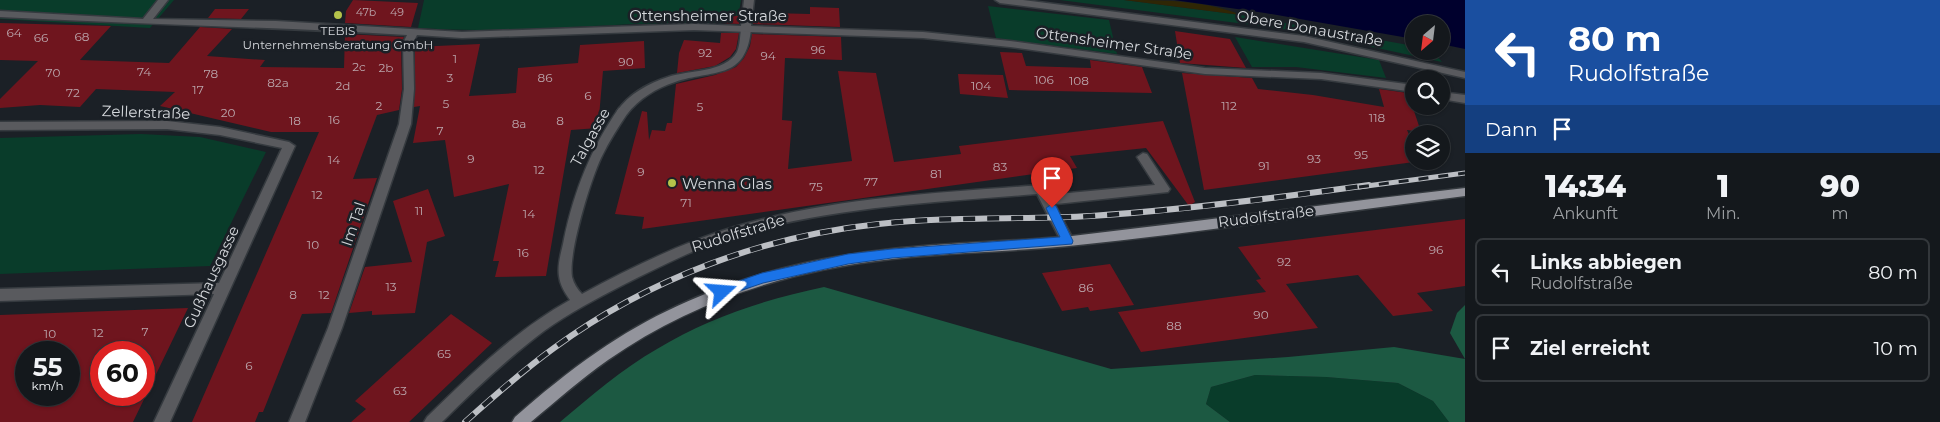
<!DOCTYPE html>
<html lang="de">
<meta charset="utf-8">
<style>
:root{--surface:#14181c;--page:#1d2125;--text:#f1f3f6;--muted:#9da0a3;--line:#33373b}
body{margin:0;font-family:Montserrat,sans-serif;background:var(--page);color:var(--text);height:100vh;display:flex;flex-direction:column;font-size:19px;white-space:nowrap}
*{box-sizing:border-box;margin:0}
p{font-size:16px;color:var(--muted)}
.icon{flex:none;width:28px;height:28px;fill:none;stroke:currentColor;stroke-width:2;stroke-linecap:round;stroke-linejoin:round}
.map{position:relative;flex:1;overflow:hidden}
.side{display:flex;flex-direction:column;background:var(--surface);width:475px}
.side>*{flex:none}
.top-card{background:#1a4fa0;color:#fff;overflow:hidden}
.needle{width:32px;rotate:208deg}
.buttons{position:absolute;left:1405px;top:15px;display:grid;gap:10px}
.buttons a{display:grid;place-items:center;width:45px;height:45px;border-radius:50%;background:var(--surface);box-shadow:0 1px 4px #0004,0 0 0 1px var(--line);font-size:25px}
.speed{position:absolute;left:15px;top:341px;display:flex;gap:10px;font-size:25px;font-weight:700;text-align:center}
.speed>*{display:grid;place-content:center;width:65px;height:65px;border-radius:50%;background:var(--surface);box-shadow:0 1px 4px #0004,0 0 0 1px var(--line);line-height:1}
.speed small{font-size:12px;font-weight:400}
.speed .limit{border:8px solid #d22;background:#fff;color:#111}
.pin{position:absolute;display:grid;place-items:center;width:42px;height:42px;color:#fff;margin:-51px -21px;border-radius:50% 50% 50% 0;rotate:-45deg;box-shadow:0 0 5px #0007}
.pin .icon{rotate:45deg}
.me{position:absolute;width:55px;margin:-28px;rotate:71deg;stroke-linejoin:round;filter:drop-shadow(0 0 4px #0008)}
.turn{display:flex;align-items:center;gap:18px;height:105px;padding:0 20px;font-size:22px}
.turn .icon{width:65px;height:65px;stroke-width:2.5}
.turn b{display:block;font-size:35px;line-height:42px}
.then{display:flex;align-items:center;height:48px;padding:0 20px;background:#0003;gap:10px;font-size:19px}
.eta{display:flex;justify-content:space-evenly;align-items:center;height:85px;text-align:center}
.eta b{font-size:30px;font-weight:800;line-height:35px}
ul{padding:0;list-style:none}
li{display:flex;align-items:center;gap:15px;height:68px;margin:0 10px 8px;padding:0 10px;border:2px solid var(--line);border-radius:8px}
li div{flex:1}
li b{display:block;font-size:19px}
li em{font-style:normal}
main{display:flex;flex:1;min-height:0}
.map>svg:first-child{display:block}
.green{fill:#093c2a}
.forest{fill:#1c5942}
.sand{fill:#2f2605}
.water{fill:#00002d}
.building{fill:#6f151e;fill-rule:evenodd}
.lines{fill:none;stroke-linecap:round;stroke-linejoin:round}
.service-casing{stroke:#353a3f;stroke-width:3}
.minor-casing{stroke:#353a3f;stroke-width:3}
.primary-casing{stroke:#353a3f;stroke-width:3}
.service{fill:#595a5e;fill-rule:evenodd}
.minor{fill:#595a5e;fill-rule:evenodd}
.primary{fill:#93949c;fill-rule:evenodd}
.rail-far1-casing{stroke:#bcbfc4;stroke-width:5}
.rail-casing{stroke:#bcbfc4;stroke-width:6}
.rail-far1{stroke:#1b2026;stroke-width:3;stroke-dasharray:10;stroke-linecap:butt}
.rail{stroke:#1b2026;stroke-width:4.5;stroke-dasharray:12;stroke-linecap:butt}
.route{fill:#1a73e8;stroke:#114b97}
.poi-dot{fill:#b4c24a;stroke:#1b2026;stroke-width:2}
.labels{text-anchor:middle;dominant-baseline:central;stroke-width:5;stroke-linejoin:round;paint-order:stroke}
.far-number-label{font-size:11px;fill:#bba6ac}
.far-poi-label{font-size:12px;fill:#d4d7db;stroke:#1b2026}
.number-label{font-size:12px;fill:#bba6ac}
.street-label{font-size:15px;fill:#d4d7db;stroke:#1b2026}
.poi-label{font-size:15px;fill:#d4d7db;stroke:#1b2026;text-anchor:start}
</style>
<main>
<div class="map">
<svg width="1465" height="422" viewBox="0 0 1465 422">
<rect width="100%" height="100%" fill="#1b2026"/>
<path class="green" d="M0,0H174L150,28L0,19Z
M424,0H741L738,18L730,23C626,20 522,35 418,28Z
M1060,0H1124L1241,15L1414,46V51H1433L1442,62L1298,31Z
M988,6L1109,20L1117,54L996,38Z
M1235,37L1379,60L1386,78L1296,67H1252Z
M141,134L200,137L266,152L210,266L0,274V138Z
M1255,375L1326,377L1398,383L1433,401L1449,422H1230L1206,404L1211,387Z"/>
<path class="forest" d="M824,287L1111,369L1288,357L1394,347L1465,359L1450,333L1457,313L1465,305V422H1449L1433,401L1398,383L1326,377L1255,375L1211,387L1206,404L1230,422H560C591,396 622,369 657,349C708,318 766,299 824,287Z"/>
<path class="sand" d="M1124,0C1163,0 1204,0 1241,15Z"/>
<path class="water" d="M1174,0H1465V49L1441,44V24H1414V39L1265,13Z"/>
<path class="building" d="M353,0L418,3L411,27L345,23L346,11Z
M810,7L839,8L840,27L753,24L754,16L769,17V13L810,14Z
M215,9H249L241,19L208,18Z
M723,15L740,16L739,24L722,23Z
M0,23L111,26L80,60L169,63L200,27L232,29L207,56L265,60L260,67L344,68L345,34L404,37L401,43L402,89L399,110L377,115L353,179L377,178L331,313L302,314L263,412H259L255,422H192L319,132H271L160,106L175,92L96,89L80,107L40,105L0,108V99L38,61L0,60Z
M1175,31L1230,39L1246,68L1180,63Z
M721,33H739L736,49L730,57L715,66L677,73L679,53L684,40L720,43Z
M752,34L841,37L842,60L785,58L782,120L792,121L788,169L852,161L838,71L876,73L894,162L961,154L959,146L1163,121L1195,202L1189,206L1146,148L1070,156L1077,168L642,229L644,217L615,214L642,111L647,112L649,140L652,130L665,131L667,123H672L676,84L715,75L736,67L744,58L750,46Z
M644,41L645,68L603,71L598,128L571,130L546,276L495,277L499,261H493L509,184L454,197L445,140L413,143L420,106L414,107L415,47L480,44L469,96L516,93L518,68L578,63L580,45Z
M1000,52L1022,53L1026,66L1091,68L1090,60L1142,67L1152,93L1009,90Z
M1182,73L1252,78L1258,89L1313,95L1384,107L1379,89L1408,93L1421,132L1407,130L1414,146V162L1204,190Z
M958,74L1003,75L1008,98L960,94Z
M428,189L445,236L427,242L415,313L372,315V311L349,313L365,267L412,262L393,201Z
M1465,219V286L1417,293L1433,311L1393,316L1358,275L1286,284L1318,328L1141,352L1118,312L1266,292L1256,280L1261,279L1238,247Z
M1110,264L1134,305L1090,311L1088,307L1062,311L1042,273Z
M188,308L133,422H0V315ZM26,352H69V395H26ZM101,352H144V395H101Z
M451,314L492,343L409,422H351L366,409L355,401Z"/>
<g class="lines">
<defs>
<path id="service" d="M746,26L751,29C746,81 713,69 675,82C656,88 639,99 627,114H619L617,111C629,94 649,83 668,77C688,70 725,73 737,52C740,45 740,36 741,29Z
M1143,153L1147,154L1168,186L1170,189L1168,192L1047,205L1043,203L1041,200L1043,197L1047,195L1155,185L1137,157Z"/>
<path id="minor" d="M158,0H168L153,19L276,21L462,32L694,24L741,26L744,0H754L751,26L923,32L1010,41L1205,68L1321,73L1414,85V92L1321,79L1205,74L1010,47L923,38L694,30L462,38L417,35L413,43L414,89L411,124L342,328L305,422H289L328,328L399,124L404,89L403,43L407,35C271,27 136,24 0,17V11L143,19Z
M995,0H1023L1304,36L1465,72V78L1304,42L1000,3Z
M1441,92L1465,95V103L1441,99Z
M623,107L629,111C619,126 609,141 601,158C590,182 568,253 572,277C574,284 577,289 582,294C630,268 681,243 734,227C833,197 939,193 1041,185L1045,186L1074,241L1073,245H1063L1037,194C941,202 842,206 748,232C704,244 663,265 623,285C596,299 569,313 544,331C508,358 474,390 442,422H424L427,417C471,374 516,330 570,300C565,293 560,285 559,276C557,263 562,251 564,239C574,191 591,148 619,108Z
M167,121L220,127L289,142L295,146L170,422H154L214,294L0,301V289L219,283L282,148L220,135L167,129L0,130V122Z"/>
<path id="primary" d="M1465,188V196C1333,213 1201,232 1069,246C1010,252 951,252 892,259C791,270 692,301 608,360C581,379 556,401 531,422H512L515,417C541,394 568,372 597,352C684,291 788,260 892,249C952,242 1012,242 1072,236C1203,221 1334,203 1465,188Z"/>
</defs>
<use href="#service" class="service-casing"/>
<use href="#minor" class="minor-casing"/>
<use href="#primary" class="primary-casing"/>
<use href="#service" class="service"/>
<use href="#minor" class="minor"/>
<use href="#primary" class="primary"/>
<defs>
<path id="rail-far1" d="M1359,187L1465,173"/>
<path id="rail" d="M465,422C494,396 522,371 554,348C648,279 763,236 879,224C949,216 1020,220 1091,216C1184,210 1276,198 1369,185"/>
</defs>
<use href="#rail-far1" class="rail-far1-casing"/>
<use href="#rail" class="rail-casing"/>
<use href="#rail-far1" class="rail-far1"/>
<use href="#rail" class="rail"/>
</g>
<path class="route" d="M1052,204L1056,206L1073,241L1072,244L892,258L848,264L763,283L722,297L718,295L716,292L718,288L762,273L848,254L892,249L1060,237L1046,208Z"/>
<g class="poi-dot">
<circle cx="338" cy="15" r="5"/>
<circle cx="672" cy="183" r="5"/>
</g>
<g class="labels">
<g class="far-number-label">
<text x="366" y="12">47b</text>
<text x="397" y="12">49</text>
</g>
<g class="far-poi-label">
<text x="338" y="30">TEBIS<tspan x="338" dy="14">Unternehmensberatung GmbH</tspan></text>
</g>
<g class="number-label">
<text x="14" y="32">64</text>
<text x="82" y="36">68</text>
<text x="41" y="37">66</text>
<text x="818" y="49">96</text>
<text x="705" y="52">92</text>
<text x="768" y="55">94</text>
<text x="455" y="58">1</text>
<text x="626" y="61">90</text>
<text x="359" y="66">2c</text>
<text x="386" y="67">2b</text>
<text x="144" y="71">74</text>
<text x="53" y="72">70</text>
<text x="211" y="73">78</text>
<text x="450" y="77">3</text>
<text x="545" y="77">86</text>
<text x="1044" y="79">106</text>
<text x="1079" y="80">108</text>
<text x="278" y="82">82a</text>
<text x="343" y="85">2d</text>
<text x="981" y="85">104</text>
<text x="198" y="89">17</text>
<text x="73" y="92">72</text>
<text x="588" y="95">6</text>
<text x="446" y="103">5</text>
<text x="379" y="105">2</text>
<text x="1229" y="105">112</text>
<text x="700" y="106">5</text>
<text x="228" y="112">20</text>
<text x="1377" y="117">118</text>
<text x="334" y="119">16</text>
<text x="295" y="120">18</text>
<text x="560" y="120">8</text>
<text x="519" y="123">8a</text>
<text x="440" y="130">7</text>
<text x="1361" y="154">95</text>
<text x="471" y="158">9</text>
<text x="1314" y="158">93</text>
<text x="334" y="159">14</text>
<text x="1264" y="165">91</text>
<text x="1000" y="166">83</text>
<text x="539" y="169">12</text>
<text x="641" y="171">9</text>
<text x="936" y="173">81</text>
<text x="871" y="181">77</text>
<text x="816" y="186">75</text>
<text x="317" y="194">12</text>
<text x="686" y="202">71</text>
<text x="419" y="210">11</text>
<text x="529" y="213">14</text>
<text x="313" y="244">10</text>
<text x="1436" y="249">96</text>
<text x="523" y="252">16</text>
<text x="1284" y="261">92</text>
<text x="391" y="286">13</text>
<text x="1086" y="287">86</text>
<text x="293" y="294">8</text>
<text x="324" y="294">12</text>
<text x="1261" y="314">90</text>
<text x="1174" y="325">88</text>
<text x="145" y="331">7</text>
<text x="98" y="332">12</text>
<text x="50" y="333">10</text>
<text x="444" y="353">65</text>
<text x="249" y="365">6</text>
<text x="400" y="390">63</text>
</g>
<g class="street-label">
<text x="708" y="15">Ottensheimer Straße</text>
<text transform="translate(1310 28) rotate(10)">Obere Donaustraße</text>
<text transform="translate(1114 43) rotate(8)">Ottensheimer Straße</text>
<text transform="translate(146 112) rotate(2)">Zellerstraße</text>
<text transform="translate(590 137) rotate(-61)">Talgasse</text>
<text transform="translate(1266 216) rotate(-7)">Rudolfstraße</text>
<text transform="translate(353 224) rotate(-71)">Im Tal</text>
<text transform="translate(738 233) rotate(-17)">Rudolfstraße</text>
<text transform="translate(211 277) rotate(-65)">Gußhausgasse</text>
</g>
<g class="poi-label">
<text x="682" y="183">Wenna Glas</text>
</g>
</g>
</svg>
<div class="buttons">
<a><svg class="needle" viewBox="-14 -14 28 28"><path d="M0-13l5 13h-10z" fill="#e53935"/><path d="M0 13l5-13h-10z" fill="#9da0a3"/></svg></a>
<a><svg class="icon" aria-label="search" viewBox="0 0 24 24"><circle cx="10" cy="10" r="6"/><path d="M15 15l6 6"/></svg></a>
<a><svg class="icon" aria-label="layers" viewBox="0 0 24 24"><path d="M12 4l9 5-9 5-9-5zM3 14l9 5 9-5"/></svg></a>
</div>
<div class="speed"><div>55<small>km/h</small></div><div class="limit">60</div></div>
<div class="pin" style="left:1052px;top:208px;background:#d93025"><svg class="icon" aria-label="arrive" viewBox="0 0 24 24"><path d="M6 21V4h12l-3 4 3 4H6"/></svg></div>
<svg class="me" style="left:722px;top:292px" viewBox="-20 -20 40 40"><path d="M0-17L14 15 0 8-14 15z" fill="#1a73e8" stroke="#fff" stroke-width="4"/></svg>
</div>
<section class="side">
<div class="top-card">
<div class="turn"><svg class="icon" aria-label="left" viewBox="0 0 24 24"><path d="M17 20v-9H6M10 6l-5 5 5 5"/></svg><div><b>80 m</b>Rudolfstraße</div></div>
<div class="then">Dann<svg class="icon" aria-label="arrive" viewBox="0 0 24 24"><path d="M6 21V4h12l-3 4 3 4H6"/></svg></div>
</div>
<div class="eta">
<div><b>14:34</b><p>Ankunft</p></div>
<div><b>1</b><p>Min.</p></div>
<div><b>90</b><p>m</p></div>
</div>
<ul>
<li><svg class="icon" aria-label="left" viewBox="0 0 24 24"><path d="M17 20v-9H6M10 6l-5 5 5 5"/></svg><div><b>Links abbiegen</b><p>Rudolfstraße</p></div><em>80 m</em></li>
<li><svg class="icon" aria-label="arrive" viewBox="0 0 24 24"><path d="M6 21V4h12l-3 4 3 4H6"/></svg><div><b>Ziel erreicht</b></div><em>10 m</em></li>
</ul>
</section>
</main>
